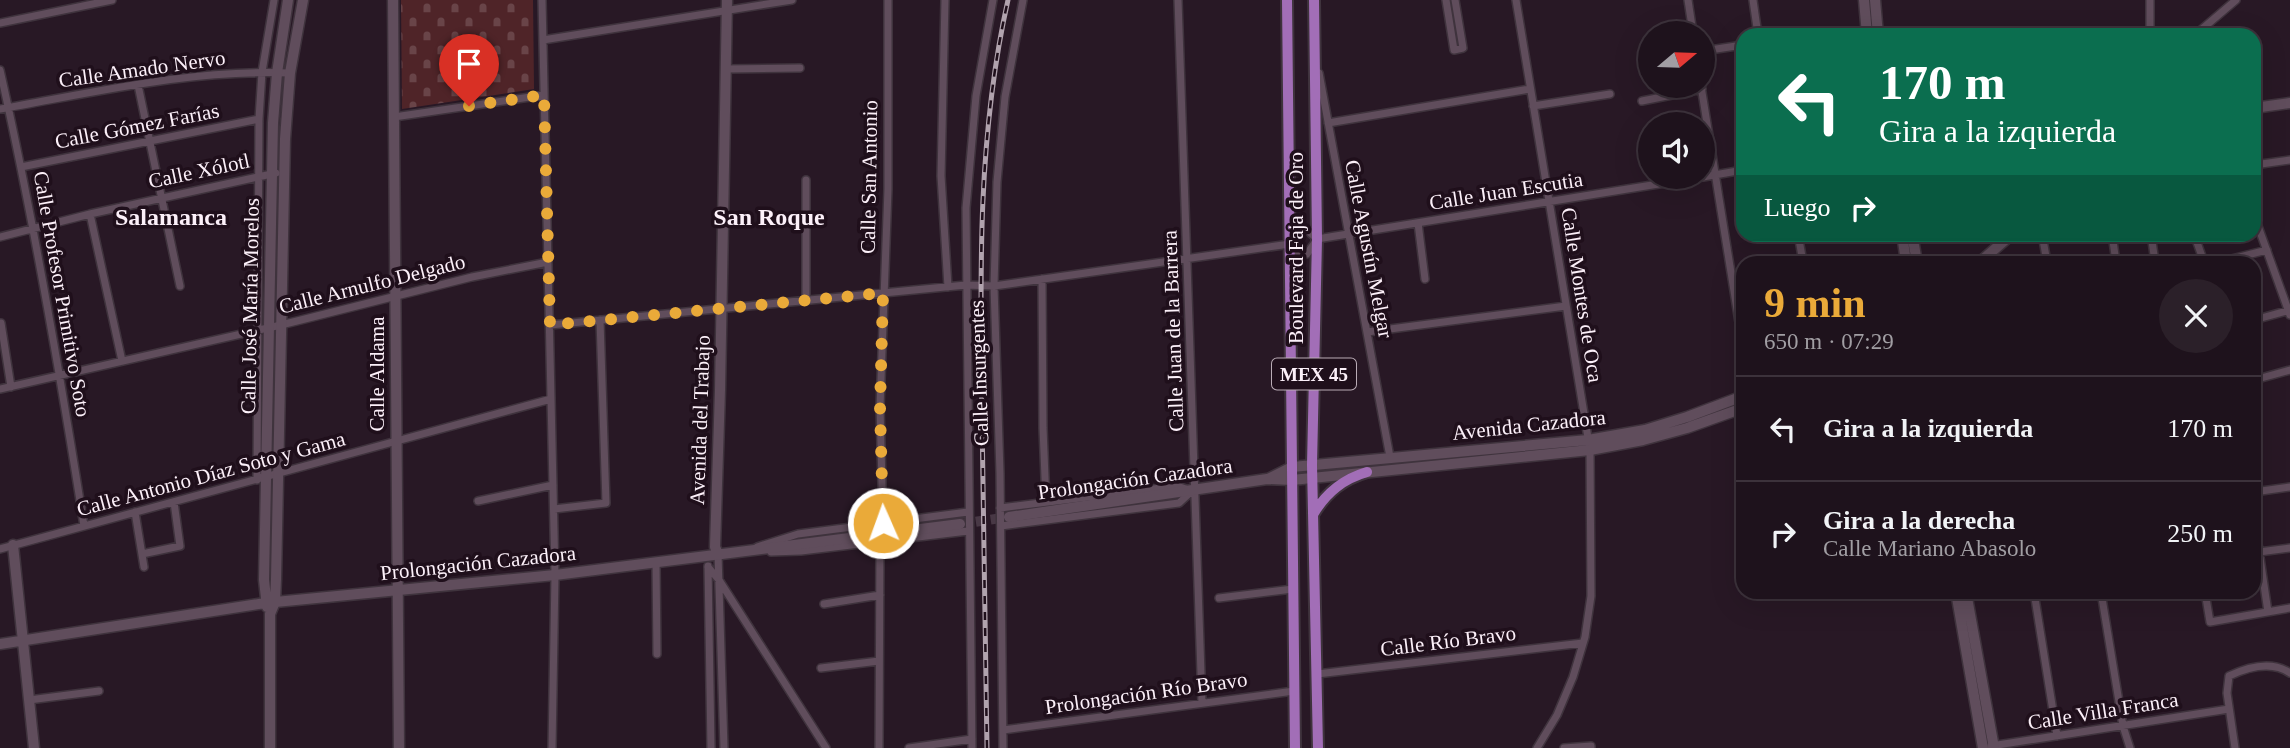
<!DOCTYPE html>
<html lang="es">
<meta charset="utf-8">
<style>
:root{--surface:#1e121c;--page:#2b2029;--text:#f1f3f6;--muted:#a19ea3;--line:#3c323b;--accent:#eaaa39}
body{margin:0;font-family:Georgia,serif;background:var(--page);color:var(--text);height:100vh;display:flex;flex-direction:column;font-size:26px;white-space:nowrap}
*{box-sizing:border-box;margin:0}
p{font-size:23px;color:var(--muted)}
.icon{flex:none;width:38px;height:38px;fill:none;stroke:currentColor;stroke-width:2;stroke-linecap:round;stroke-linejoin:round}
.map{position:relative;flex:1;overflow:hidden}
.details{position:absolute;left:1736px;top:256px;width:525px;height:343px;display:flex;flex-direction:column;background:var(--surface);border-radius:21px;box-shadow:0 7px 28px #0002,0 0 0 2px var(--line)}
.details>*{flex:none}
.guide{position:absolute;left:1736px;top:28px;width:525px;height:214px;border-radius:21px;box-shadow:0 7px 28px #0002,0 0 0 2px var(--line);background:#0b6e4f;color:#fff;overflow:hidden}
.needle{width:46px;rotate:71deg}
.controls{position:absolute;left:1638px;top:21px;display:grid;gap:14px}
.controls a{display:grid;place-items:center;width:77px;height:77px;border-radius:50%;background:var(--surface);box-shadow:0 7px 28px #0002,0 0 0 2px var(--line);font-size:35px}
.pin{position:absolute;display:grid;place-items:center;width:60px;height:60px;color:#fff;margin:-72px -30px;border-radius:50% 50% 50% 0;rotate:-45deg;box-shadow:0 0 7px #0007}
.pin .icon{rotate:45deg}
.me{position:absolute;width:77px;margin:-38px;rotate:358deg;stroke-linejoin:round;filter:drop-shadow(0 0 5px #0008)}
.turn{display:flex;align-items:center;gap:24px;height:147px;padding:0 28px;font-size:32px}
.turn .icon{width:91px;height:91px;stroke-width:2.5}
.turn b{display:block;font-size:49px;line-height:60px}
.then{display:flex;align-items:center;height:66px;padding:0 28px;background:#0003;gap:14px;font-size:26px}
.round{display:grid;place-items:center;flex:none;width:74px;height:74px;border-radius:37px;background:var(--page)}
.head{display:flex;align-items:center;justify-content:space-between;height:119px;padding:0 28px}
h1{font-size:42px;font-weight:600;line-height:52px;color:var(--accent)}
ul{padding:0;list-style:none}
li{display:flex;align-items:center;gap:21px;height:105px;padding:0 28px;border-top:2px solid var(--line)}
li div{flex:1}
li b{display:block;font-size:26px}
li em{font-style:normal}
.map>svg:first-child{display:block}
.cemetery{fill:url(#cemetery-stones)}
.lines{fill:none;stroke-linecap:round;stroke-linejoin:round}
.secondary-tunnel{stroke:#483845;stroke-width:10;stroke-dasharray:10 5;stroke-linecap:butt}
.street-casing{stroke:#3f333d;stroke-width:10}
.secondary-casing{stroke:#3f333d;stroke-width:13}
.primary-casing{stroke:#3f333d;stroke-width:14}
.street{stroke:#604d5c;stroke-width:7}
.secondary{stroke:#604d5c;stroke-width:10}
.primary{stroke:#a26eb7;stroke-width:10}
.rail-casing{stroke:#b1a3ae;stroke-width:5}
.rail{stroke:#1f0f1b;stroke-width:2.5;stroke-dasharray:8;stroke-linecap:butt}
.route{stroke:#eaaa39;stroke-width:12;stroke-dasharray:0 21.6}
.labels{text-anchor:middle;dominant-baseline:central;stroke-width:7;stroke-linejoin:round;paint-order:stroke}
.shield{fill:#1f0f1b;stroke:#baacb6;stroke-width:2}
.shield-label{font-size:19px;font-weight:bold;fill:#fcf0f9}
.street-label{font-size:21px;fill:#fcf0f9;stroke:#1f0f1b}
.quarter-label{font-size:24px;font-weight:bold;fill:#fcf0f9;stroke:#1f0f1b}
</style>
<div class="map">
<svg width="2290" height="748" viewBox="0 0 2290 748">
<defs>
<pattern id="cemetery-stones" width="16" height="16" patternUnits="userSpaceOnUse" patternTransform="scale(1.75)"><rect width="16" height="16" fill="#4f2428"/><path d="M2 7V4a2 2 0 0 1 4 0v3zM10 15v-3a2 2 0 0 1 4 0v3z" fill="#694448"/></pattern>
</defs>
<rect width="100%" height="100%" fill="#281825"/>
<path class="cemetery" d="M401,0H533L534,89L402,109Z"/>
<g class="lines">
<path class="secondary-tunnel" d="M961,524L1008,517"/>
<defs>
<path id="street" d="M542,0L555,575L552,748
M945,0L941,176L948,287
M1178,0L1202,703
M1446,0L1454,50L1463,48L1455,0
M1516,0L1590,450L1591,596L1585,637L1573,677L1557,715L1537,748
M1688,0L1693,33
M1753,0L1758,35
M0,23L112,0
M2150,35V0
M2195,35L2236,0
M543,40L792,0
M1703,51L1743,45
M726,69L800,68
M0,70C34,221 60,373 84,526
M1319,73L1390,457
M138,85L180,286
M1701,86L1743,347
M1642,101L1702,89
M1533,106L1610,94
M0,109C96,92 192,69 290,73
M394,117L544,95
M1328,123L1530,89
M2254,165L2290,160
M21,167L259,119
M1703,177L1743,170
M806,180V301
M90,214L122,361
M2254,215L2290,315
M1418,223L1425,279
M1798,234L1803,262
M2042,234L2047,262
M2112,234L2116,262
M2151,234L2155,262
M2194,234L2204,262
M0,237L90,214L276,173
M1317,239L1702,177
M1292,240C1294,231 1297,230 1306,229L1317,239
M1291,244L1299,254H1307L1316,241
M2220,262L2267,250
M1042,279L1043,428L1046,502
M2254,320L2290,310
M1,323L11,387
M550,325L966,285L994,286L1290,244
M1367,332L1566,306
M2254,380L2290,370
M0,389L281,325L472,277L548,262
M257,480L259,119L262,72L274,0
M2254,492L2290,487
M478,501L553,485
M1000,508L1177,486L1186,489
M554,509L606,503L600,320
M135,512L144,567
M2254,517L2268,612
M883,523L880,407L888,189V0
M1001,526L1179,503L1192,491
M757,547L798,534L968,512
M0,549L551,399
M771,552L801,551L968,531
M2259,552L2290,548
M142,554L180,546L174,502
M718,554L724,748
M656,563L657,654
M708,566L711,748
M708,567L719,580L826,748
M2034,592L2057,736
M2101,592L2123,726L2130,748
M2205,592L2210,622L2290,608
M1219,598L1293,589
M824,604L880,595
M821,668L879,661
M1317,674L1583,643
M29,700L99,691
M1003,730L1294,691
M1991,746L2229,709
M879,748L880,542
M909,748L972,739
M972,748L966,208L976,96L993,0
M1003,748L1000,473L994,286L997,182L1005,97L1023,0
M1564,748L1591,746V748
M2235,748L2227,693L2229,676C2248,667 2271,660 2290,673"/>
<path id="secondary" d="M393,0L399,748
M1864,0L1867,35
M1875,0L1878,35
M2254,108L2290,103
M1902,234L1906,262
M1912,234L1917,262
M1980,262L2012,234
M1268,479L1292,467L1588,440L1645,430L1687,417L1743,396
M1009,517L1267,479L1292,480L1590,450L1643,440L1687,428L1743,408
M13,545L34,748
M718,554L715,547L720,390L727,0
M1956,592L1983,748
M1966,592L1994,748
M267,607L264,580L273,123L277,73L288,0
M0,644L265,603L555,575L960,524
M270,748V614L275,602L276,579L285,139L290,73L303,0"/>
<path id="primary" d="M1287,0L1295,748
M1314,0L1317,239L1312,465L1318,748
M1314,513C1327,492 1343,479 1367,472"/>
</defs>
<use href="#street" class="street-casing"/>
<use href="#secondary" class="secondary-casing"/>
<use href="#primary" class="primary-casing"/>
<use href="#street" class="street"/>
<use href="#secondary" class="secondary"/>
<use href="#primary" class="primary"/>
<defs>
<path id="rail" d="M987,748C985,638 984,528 982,418C980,278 977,137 1008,0"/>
</defs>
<use href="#rail" class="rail-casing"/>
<use href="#rail" class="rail"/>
</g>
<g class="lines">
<path class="route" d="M469,106L544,95L550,325L883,293L880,407L883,523"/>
</g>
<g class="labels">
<rect class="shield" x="1272" y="358.5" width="84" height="31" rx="5"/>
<g class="shield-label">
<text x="1314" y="374">MEX 45</text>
</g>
<g class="street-label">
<text transform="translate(142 69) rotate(-8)">Calle Amado Nervo</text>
<text transform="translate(137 126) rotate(-11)">Calle Gómez Farías</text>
<text transform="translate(199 171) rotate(-12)">Calle Xólotl</text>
<text transform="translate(869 177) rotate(-89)">Calle San Antonio</text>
<text transform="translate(1506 191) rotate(-9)">Calle Juan Escutia</text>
<text transform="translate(1296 248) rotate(-90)">Boulevard Faja de Oro</text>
<text transform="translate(1369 249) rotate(79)">Calle Agustín Melgar</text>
<text transform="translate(372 284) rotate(-14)">Calle Arnulfo Delgado</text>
<text transform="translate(62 294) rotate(80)">Calle Profesor Primitivo Soto</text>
<text transform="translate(1582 295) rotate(81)">Calle Montes de Oca</text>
<text transform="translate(250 306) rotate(-89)">Calle José María Morelos</text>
<text transform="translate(1173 331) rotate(-92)">Calle Juan de la Barrera</text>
<text transform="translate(979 373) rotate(-92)">Calle Insurgentes</text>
<text transform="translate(377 374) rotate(-90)">Calle Aldama</text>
<text transform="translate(700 420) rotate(-88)">Avenida del Trabajo</text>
<text transform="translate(1529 425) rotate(-6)">Avenida Cazadora</text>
<text transform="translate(211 474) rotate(-15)">Calle Antonio Díaz Soto y Gama</text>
<text transform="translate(1135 479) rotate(-8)">Prolongación Cazadora</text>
<text transform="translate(478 563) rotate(-6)">Prolongación Cazadora</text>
<text transform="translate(1448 641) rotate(-7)">Calle Río Bravo</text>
<text transform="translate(1146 693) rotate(-8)">Prolongación Río Bravo</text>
<text transform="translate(2103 711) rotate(-9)">Calle Villa Franca</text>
</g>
<g class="quarter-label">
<text x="171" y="217">Salamanca</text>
<text x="769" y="217">San Roque</text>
</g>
</g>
</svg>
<div class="controls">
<a><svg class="needle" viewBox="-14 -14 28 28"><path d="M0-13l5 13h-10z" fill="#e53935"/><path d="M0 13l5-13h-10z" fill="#a19ea3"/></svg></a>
<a><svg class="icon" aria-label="sound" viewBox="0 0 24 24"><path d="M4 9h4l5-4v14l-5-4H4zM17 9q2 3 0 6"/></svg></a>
</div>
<div class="pin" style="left:469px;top:106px;background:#d93025"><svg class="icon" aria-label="arrive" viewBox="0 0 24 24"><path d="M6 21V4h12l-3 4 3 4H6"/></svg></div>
<svg class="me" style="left:883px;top:523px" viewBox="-20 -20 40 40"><circle r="17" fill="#eaaa39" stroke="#fff" stroke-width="3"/><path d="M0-11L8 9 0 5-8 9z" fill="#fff"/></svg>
<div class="guide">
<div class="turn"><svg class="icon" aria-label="left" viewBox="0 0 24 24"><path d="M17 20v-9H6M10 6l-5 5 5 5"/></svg><div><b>170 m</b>Gira a la izquierda</div></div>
<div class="then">Luego<svg class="icon" aria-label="right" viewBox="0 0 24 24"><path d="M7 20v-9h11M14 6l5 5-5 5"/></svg></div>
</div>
<section class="details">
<div class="head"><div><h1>9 min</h1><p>650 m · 07:29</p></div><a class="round"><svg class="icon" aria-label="close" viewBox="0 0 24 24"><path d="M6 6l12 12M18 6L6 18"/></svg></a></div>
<ul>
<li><svg class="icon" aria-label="left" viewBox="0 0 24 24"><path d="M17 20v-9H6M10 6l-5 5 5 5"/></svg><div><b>Gira a la izquierda</b></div><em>170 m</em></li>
<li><svg class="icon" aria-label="right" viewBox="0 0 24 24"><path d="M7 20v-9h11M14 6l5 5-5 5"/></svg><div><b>Gira a la derecha</b><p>Calle Mariano Abasolo</p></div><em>250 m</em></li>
</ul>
</section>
</div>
